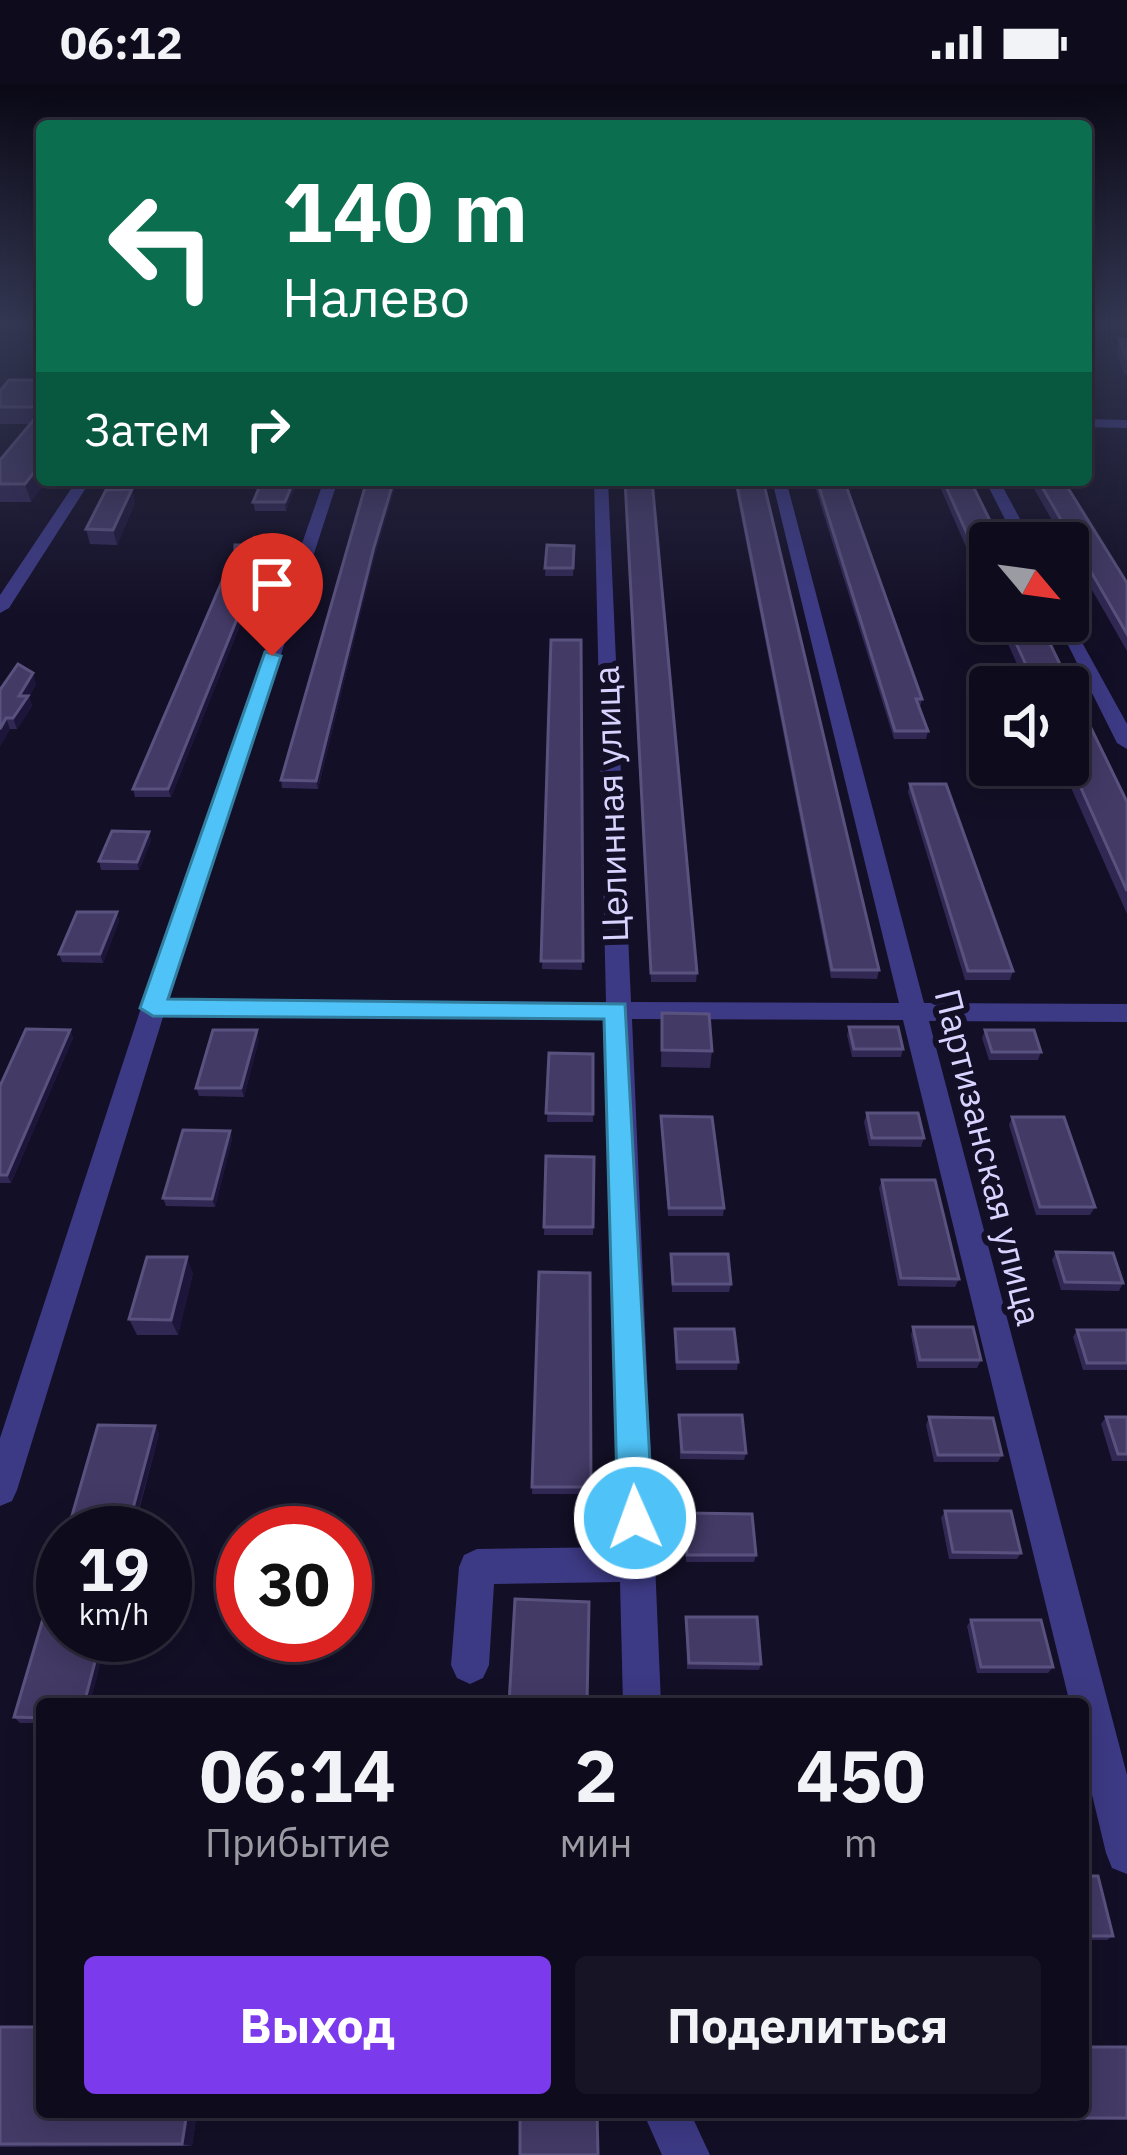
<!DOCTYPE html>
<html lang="ru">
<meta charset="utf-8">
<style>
:root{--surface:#0e0b1c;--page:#171425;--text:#f1f3f6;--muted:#9b9ba3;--line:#2e2b3b;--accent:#7c3aed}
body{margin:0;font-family:"IBM Plex Sans",sans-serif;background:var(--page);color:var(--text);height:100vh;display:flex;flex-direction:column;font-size:45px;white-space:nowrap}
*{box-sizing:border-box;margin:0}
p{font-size:39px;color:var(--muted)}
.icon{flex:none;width:66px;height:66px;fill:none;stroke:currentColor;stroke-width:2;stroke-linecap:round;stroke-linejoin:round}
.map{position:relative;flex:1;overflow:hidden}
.panel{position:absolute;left:36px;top:1614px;width:1053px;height:420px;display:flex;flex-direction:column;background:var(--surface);border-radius:12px;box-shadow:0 6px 30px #0003,0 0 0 3px var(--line)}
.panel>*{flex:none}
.hud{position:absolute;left:36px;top:36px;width:1056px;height:366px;border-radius:12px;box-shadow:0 6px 30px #0003,0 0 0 3px var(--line);background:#0b6e4f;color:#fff;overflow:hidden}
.needle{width:78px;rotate:119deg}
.tools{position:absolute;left:969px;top:438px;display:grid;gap:24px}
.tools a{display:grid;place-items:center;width:120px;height:120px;border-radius:12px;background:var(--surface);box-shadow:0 6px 30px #0003,0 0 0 3px var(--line);font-size:60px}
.speed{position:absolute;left:36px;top:1422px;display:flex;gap:24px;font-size:60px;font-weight:700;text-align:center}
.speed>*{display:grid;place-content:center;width:156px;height:156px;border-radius:50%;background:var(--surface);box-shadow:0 6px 30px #0003,0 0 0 3px var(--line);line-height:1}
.speed small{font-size:30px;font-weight:400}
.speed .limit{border:18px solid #d22;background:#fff;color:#111}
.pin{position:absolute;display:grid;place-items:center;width:102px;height:102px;color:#fff;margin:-123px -51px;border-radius:50% 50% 50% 0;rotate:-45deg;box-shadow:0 0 12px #0007}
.pin .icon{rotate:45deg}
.me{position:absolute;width:132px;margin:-66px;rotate:358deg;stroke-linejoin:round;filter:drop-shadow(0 0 9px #0008)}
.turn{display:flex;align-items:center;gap:42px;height:252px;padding:0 48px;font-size:54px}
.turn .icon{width:156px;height:156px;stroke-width:2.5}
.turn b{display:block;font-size:84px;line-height:102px}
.then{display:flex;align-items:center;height:114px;padding:0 48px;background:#0003;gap:24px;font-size:45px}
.eta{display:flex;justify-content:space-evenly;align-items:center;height:204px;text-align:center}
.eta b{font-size:72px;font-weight:800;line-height:84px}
.primary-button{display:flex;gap:24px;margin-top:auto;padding:24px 48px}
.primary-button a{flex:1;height:138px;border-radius:12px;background:var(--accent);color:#fff;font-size:48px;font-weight:800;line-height:138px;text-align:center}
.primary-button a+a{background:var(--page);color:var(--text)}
.status{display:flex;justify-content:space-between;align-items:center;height:84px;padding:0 60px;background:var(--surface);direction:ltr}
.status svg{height:33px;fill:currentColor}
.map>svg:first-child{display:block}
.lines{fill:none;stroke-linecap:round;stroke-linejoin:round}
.minor{fill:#3d3a85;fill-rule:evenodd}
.wall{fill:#312854}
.shaded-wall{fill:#1d163a}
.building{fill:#433a66;stroke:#5a527e;stroke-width:3}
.route{fill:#4fc3f7;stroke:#337fa1;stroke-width:3}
.labels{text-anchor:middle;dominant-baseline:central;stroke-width:12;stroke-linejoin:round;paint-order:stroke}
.street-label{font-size:36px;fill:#d9d4ff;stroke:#130f26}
</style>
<div class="status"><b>06:12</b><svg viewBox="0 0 49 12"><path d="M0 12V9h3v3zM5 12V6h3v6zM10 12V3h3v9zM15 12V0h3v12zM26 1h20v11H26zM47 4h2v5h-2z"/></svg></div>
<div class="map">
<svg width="1127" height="2071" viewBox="0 0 1127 2071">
<rect width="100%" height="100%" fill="#130f26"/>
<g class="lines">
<path class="minor" d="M1086,335L1127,336V344L1086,343Z
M77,396H91L9,524L0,529V511Z
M324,396H338L168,916L606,918L594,396H608L631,918L899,919L772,396H786L924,919L1127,920V938L929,937L1127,1691V1790L1112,1784L1106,1769L1083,1673V1620H1070L903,936L632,935L661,1620H623L620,1498L494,1500L489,1581L483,1594L470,1600L457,1594L451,1581L459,1483L464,1471L477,1465L619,1463L607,935L163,933L17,1406L12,1417L0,1422V1354L141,924Z
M985,396H999L1033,459H1017Z
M1068,533L1127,640V665L1117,659L1056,537H1068Z
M643,2028H690L710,2071H662Z"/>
</g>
<path class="wall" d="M1119,255L1127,256V290H1124L1116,268Z
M42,296V396L31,418H0V376L30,340H0V307Z
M298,396L286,427H255L253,418Z
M367,396H397L375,470L318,705L282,704L281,696Z
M625,396L697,889L696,898H651Z
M734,396H763L879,886L877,895L831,894Z
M813,396H844L922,615L920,623L928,647L926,655H894Z
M937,396H970L990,459V518Z
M1029,396H1063L1127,499V567L1068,464V459H1065Z
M132,405L135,419L117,461L90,460L86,445Z
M267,461L269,469L171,713H135L133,705L234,495Z
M547,461L574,462L573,492H545Z
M998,537H1039L1127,718V830L1061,681H1068V603H1027Z
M551,556H581L582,886L542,885Z
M36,600L29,613L32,622L17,645H10L0,662V606Z
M910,700L1013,887L1010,896H965L908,708Z
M151,756L139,786H101L99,777Z
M117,828L119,837L103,879L62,878L59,870Z
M662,929L712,967L710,984L661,983Z
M849,943L903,965L901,973H852L847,951Z
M70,946L73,954L11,1099H0V1002Z
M985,946L1041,968L1038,976H989L982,954Z
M259,955L244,1013L199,1012L196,1004Z
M549,969L593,970V1038H547Z
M867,1029L924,1054L921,1063L869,1062L864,1038Z
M661,1032L724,1124L723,1132H668Z
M1012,1033L1095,1123L1090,1131H1036L1009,1041Z
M230,1047L232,1055L215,1123L166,1122L163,1114Z
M546,1072L594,1073L593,1151H544Z
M882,1096L959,1195L955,1203L898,1202L879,1104Z
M1056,1168L1123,1199L1119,1207L1061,1206L1052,1176Z
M671,1170L731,1200L729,1208H672Z
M539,1188L590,1189L591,1410H532Z
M193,1189L178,1251H137L129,1235Z
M913,1243L981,1276L977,1284H917L911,1251Z
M675,1245L738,1278L737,1286H676Z
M1077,1246H1127V1286H1083L1073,1253Z
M679,1331L746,1369L744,1376L680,1375Z
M929,1333L1002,1371L998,1378H934L926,1341Z
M1106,1333H1127V1377H1112L1101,1340Z
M155,1342L159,1350L133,1449H73L69,1442Z
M945,1427L1021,1469L1017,1475H949L941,1434Z
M685,1429L756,1471L754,1478H686Z
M686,1533L761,1580L759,1586L687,1585Z
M971,1536L1053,1583L1048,1589H977L967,1542Z
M42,1620V1639H20L14,1633Z
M1083,1792L1113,1852L1107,1856H1083Z
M0,1943L197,2028L192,2062L0,2063Z
M1127,1963V2036L1070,2035L1069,2028H1083Z"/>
<path class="shaded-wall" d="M42,378V396H48L31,418L25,400Z
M294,396H298L286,427L285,418Z
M394,396H397L375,470L318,705L316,697L374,463Z
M132,405L135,419L117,461L113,446Z
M267,461L269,469L171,713L168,705Z
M33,589L36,600L29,613L32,622L17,645L13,634L19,612Z
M6,634L10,645L0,662V645Z
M149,748L151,756L139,786L137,778Z
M117,828L119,837L103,879L100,870Z
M70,946L73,954L11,1099L7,1091Z
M257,946L259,955L244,1013L241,1004Z
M230,1047L232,1055L215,1123L212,1115Z
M187,1173L193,1189L178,1251L171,1236Z
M155,1342L159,1350L132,1449L128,1443Z
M102,1551H108L90,1620H84Z
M187,2028H197L192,2062L182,2060Z"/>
<path class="building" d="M1119,255L1127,256V275Z
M9,296H42V323H0V307Z
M42,326V378L25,400H0V376Z
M294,396L285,418H253L262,397Z
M367,396H394L374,463L316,697L281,696Z
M625,396H652L697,889H651Z
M736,396H763L879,886H832Z
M817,396H844L922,615H916L928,647H895Z
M943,396H970L1001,459H990V501Z
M1038,396H1063L1127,499V550Z
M132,405L113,446L86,445L106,406Z
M235,461H267L168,705H133L223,495H234Z
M547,461L574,462L573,484H545Z
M1006,537H1039L1127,718V807L1068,675V603H1036Z
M551,556H581L583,877H541Z
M18,580L33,589L19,612H28L13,634H6L0,645V606Z
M910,700H946L1013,887H968Z
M112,747L149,748L137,778L99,777Z
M77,828H117L100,870H59Z
M662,929L709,930L712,967L662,966Z
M849,943H898L903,965H854Z
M26,945L70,946L7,1091H0V1002Z
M213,946H257L241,1004H196Z
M985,946H1034L1041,968H992Z
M549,969L593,970V1030L546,1029Z
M867,1029H918L924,1054H872Z
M661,1032L712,1033L724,1124H669Z
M1012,1033H1064L1095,1123H1040Z
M183,1046L230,1047L212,1115L163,1114Z
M546,1072L594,1073L593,1143H544Z
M882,1096H935L959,1195L901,1194Z
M1056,1168L1113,1169L1123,1199L1065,1198Z
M671,1170H728L731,1200H673Z
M147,1173H187L171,1236L129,1235Z
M539,1188L590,1189L591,1403H532Z
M913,1243H973L981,1276H920Z
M675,1245H734L738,1278H677Z
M1077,1246H1127V1279H1087Z
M679,1331H742L746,1369L682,1368Z
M929,1333L993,1334L1002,1371H938Z
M1106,1333H1127V1370H1118Z
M98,1341L155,1342L128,1443L69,1442Z
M945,1427H1011L1021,1469L953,1468Z
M685,1429L752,1430L756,1471H687Z
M50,1511H63V1551H102L84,1620H42V1634L14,1633Z
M515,1515L589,1518L587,1620H509Z
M686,1533H757L761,1580L689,1579Z
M971,1536H1041L1053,1583H981Z
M1083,1792H1098L1113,1852H1083Z
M0,1943H42V2028H187L182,2060H0Z
M1083,1963H1127V2034H1077L1076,2028H1083Z
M520,2028H597L598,2071H520Z"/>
<linearGradient id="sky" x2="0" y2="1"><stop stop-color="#0a0815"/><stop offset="0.45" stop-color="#333752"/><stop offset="1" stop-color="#333752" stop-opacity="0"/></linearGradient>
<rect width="1127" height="532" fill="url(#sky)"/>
<path class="route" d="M265,568L281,572L168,915L625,920L653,1434L648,1446L635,1451L623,1446L618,1434L604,935L153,932L140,924Z"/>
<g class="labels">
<g class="street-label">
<text transform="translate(610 720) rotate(-92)">Целинная улица</text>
<text transform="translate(989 1073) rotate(76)">Партизанская улица</text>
</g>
</g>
</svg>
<div class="tools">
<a><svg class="needle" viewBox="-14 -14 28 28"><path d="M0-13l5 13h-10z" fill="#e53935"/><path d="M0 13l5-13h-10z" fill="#9b9ba3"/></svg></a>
<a><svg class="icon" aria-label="sound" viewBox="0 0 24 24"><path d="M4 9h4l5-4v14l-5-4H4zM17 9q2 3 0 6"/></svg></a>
</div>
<div class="speed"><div>19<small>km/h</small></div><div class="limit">30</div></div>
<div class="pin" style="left:272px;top:572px;background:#d93025"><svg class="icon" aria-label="arrive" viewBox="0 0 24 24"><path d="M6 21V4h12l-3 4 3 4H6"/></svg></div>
<svg class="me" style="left:635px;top:1434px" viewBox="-20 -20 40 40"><circle r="17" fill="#4fc3f7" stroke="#fff" stroke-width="3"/><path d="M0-11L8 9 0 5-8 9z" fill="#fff"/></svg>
<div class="hud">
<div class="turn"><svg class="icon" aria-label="left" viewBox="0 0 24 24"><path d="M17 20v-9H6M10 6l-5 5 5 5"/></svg><div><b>140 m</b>Налево</div></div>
<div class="then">Затем<svg class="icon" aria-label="right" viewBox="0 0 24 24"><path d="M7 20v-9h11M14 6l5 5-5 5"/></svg></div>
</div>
<section class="panel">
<div class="eta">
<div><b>06:14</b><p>Прибытие</p></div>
<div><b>2</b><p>мин</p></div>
<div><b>450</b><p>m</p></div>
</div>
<div class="primary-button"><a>Выход</a><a>Поделиться</a></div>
</section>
</div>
